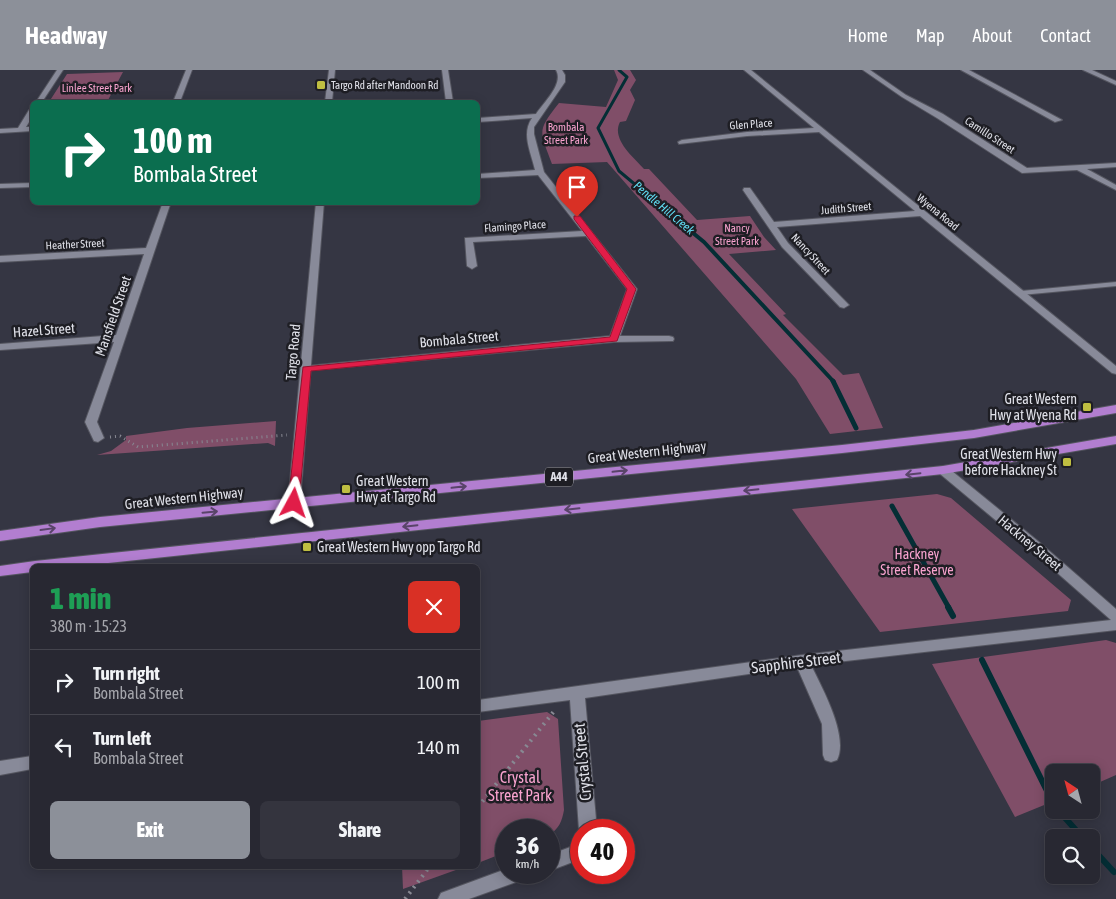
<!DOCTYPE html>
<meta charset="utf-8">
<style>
:root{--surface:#282832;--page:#34343e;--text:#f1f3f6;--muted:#a5a6ac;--line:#44444d;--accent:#8c9099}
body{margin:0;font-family:"Asap Condensed",sans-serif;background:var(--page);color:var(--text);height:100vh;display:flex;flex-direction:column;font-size:19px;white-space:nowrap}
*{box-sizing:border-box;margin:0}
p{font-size:16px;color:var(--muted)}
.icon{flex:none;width:28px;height:28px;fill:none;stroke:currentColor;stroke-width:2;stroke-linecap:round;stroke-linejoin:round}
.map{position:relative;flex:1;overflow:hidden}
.side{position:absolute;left:30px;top:494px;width:450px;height:305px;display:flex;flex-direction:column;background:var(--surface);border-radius:8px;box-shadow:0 2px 12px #0003,0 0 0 1px var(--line)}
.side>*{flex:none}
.top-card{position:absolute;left:30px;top:30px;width:450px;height:105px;border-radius:8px;box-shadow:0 2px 12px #0003,0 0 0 1px var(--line);background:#0b6e4f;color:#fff;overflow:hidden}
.needle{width:32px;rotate:324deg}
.buttons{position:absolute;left:1045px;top:694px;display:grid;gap:10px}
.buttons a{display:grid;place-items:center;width:55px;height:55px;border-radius:8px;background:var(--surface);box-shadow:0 2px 12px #0003,0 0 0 1px var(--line);font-size:25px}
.speed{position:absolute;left:495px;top:749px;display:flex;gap:10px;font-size:25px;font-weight:700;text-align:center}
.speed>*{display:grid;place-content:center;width:65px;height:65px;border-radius:50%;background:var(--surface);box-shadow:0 2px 12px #0003,0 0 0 1px var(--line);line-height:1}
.speed small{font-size:12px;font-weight:400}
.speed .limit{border:8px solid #d22;background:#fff;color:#111}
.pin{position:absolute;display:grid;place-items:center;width:42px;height:42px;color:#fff;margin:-51px -21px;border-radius:50% 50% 50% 0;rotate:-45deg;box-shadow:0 0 5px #0007}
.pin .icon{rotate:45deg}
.me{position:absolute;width:55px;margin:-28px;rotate:5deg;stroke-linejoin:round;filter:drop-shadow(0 0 4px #0008)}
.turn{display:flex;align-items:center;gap:18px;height:105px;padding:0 20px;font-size:22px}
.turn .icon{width:65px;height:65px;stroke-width:2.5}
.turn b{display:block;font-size:35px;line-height:42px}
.round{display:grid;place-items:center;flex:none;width:52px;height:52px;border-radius:8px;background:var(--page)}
.summary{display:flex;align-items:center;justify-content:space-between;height:85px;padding:0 20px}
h1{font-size:30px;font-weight:800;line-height:38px;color:#1e9e55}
.button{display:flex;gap:10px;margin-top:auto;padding:10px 20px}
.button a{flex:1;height:58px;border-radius:8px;background:var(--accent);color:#fff;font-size:20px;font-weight:800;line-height:58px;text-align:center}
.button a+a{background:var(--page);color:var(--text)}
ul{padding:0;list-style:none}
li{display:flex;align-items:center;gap:15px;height:65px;padding:0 20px;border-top:1px solid var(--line)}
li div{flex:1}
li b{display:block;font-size:19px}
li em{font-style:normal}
header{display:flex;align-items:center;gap:30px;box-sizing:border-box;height:70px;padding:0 25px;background:var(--accent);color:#fff}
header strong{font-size:24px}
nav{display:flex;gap:28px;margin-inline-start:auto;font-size:18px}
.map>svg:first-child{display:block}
.green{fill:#804e68}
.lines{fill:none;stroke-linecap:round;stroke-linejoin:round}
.stream-far3{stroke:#042e35;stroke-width:3}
.stream-far2{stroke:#042e35;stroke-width:4}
.stream-far1{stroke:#042e35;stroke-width:5}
.stream{stroke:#042e35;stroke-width:6}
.service-casing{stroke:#54555f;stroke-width:2}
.minor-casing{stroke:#54555f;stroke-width:2}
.tertiary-casing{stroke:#54555f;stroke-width:2}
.trunk-casing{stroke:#54555f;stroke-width:2}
.path-far1{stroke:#888993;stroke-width:3;stroke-dasharray:1 4;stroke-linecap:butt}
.path{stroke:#888993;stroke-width:4;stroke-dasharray:2 5;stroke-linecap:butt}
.service{fill:#888a99;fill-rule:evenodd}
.minor{fill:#888a99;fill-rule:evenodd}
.tertiary{fill:#888a99;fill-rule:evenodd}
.trunk{fill:#b27ed0;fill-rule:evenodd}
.oneway{stroke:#594469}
.route{fill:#e11d48;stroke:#92132f}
.poi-dot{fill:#bfbe41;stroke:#1e1e24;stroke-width:2}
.labels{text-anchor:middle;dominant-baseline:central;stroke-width:5;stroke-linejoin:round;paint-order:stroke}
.far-poi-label{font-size:11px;fill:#e0e1e9;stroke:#1e1e24;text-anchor:start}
.far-park-label{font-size:11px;fill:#f9a3cf;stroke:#1e1e24}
.far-street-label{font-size:11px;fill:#e0e1e9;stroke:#1e1e24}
.far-water-label{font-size:12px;font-style:italic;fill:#61dff5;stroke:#1e1e24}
.shield{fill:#1e1e24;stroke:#a6a6ae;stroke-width:1}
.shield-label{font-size:12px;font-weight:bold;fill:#e0e1e9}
.street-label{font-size:14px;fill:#e0e1e9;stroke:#1e1e24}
.poi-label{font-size:14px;fill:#e0e1e9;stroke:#1e1e24;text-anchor:end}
.park-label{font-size:14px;fill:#f9a3cf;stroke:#1e1e24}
.near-street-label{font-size:16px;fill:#e0e1e9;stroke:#1e1e24}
.near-park-label{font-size:16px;fill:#f9a3cf;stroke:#1e1e24}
</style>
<header>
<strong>Headway</strong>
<nav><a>Home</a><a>Map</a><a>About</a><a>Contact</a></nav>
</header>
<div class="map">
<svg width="1116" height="829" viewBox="0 0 1116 829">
<rect width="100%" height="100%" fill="#353643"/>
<path class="green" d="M614,0H630L636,10L630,20L635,30L626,51L620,52C611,69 633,87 644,99H649L697,150L750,146L764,167L776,180L729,184L786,244L783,245L843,305L859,303L883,358L830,364L796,309L607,92L552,94C540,61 536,62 559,33L606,37L618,10Z
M123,2L107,32H49L67,4Z
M276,351L275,376L268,373L97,385L111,381L126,370V366L187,358Z
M937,424L951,428L1071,530L1068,541L880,562L792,439Z
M1106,570L1116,573V705L1091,716V702H1054V731L1015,747L932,594Z
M547,642L558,649L564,740C562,751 559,759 549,765V760H506V782L478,793V651Z
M402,796H467L403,819Z"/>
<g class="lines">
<path class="stream-far3" d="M619,0L627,7L598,58L619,101L662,137"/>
<path class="stream-far2" d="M660,136L704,172L834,312"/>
<path class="stream-far1" d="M833,311L856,358
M892,436L949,538"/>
<path class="stream" d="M948,537L953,546
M982,590L1054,735
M1058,740L1083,768
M1091,777L1114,802"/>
<defs>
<path id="service" d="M1116,212V216L1021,225L1018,223L1021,221Z"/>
<path id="minor" d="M57,0H63L42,32H36Z
M186,0H192L180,32H173Z
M442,0H448L453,32H446Z
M556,0H562L565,5V12L534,57V64L544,102L637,219L620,266H669L673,267L674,269L673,271L614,272L303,301L302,299L303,297L307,296L610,266L627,219L586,166L473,172L477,196L472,199L467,196L465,168L582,161L538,105L478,108V104L535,100C531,82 521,64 532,48L478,52V48L536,44C544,32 564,14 556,0Z
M744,0H751L1116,296V304L1112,303L920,146L777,157L788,173L849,235L844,238L840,237L782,177L743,120L744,118H750L774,152L915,141L819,62L747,66L679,74L678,72L682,70L747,62L814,58Z
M863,0H870L906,25L943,44L1027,98L1116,93V97L1087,99L1116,115V120L1077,100L1022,103L937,48L902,27Z
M961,0H969L1062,50L1055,52Z
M29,40H32V47L26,57H32V61L0,63V59L18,58Z
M32,113V117L0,118V114Z
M163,132H171L97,352L104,368L98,372L94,371L85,352L114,272L0,280V274L116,265L144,184L0,192V186L146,178Z
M943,396L947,397L1039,472L1116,539V560L811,595C822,618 849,666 837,690L831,692L825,690L823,685L822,654L797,597L585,628L597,760H581V764L579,760L570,630L478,642V630L802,585L1111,550L1029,478L939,403L937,400Z
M32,686V699L0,705V691Z
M581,773V789L549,801V785Z
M506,799V802H530L527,808L469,829H438L441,823Z"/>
<path id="tertiary" d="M329,0H335L332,32H325Z
M1083,0H1092L1116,11V15Z
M316,132H324L300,433L294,437L288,433Z"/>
<path id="trunk" d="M1116,335V343L974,368L842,383L100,457L0,471V461L100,447L842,375L974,360Z
M1116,366V374L943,404L80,496H32V502L0,506V496L35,491L943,396Z"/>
</defs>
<use href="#service" class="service-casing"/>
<use href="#minor" class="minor-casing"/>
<use href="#tertiary" class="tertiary-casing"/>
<use href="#trunk" class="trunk-casing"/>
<path class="path-far1" d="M110,367L120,366L138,377L287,365"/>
<path class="path" d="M478,737L555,640
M405,829L430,796"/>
<use href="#service" class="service"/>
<use href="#minor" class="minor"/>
<use href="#tertiary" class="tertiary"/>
<use href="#trunk" class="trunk"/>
</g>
<defs><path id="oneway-shaft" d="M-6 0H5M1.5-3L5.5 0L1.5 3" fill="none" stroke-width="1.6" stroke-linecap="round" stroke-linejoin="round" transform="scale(1.25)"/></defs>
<g class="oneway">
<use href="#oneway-shaft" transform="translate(620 401) rotate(-6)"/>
<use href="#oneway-shaft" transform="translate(913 404) rotate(174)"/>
<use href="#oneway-shaft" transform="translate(459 417) rotate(-6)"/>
<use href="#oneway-shaft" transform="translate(751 420) rotate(174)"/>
<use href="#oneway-shaft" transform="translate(572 439) rotate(174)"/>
<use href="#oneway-shaft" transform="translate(210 442) rotate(-5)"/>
<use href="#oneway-shaft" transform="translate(410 456) rotate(174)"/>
<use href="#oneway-shaft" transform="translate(48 459) rotate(-8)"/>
</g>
<path class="route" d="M574,146H580L636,219L617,271L311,301L299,433L298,436H290L288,433L303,297L610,267L627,219L574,149Z"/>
<g class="poi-dot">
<rect x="316" y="10" width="10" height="10" rx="2.5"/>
<rect x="1082" y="332" width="10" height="10" rx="2.5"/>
<rect x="1062" y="387" width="10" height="10" rx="2.5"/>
<rect x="341" y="414" width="10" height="10" rx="2.5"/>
<rect x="302" y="472" width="10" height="10" rx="2.5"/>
</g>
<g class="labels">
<g class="far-poi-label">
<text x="331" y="15">Targo Rd after Mandoon Rd</text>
</g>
<g class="far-park-label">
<text x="97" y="18">Linlee Street Park</text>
<text x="566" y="57">Bombala<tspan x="566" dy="13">Street Park</tspan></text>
<text x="737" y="158">Nancy<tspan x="737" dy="13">Street Park</tspan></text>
</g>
<g class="far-street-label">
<text transform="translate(751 54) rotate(-4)">Glen Place</text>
<text transform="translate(990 65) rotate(33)">Camillo Street</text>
<text transform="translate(846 138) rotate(-5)">Judith Street</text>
<text transform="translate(938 142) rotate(39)">Wyena Road</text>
<text transform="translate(515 156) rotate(-4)">Flamingo Place</text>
<text transform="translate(75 174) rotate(-3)">Heather Street</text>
<text transform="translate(811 184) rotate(47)">Nancy Street</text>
</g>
<g class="far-water-label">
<text transform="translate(664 138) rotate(40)">Pendle Hill Creek</text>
</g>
<rect class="shield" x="545" y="397.5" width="28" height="19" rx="4"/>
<g class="shield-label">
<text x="559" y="407">A44</text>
</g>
<g class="street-label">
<text transform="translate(113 246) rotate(-71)">Mansfield Street</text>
<text transform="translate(44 260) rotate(-4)">Hazel Street</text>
<text transform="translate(459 269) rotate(-5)">Bombala Street</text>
<text transform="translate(293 282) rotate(-85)">Targo Road</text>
<text transform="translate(647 382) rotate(-6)">Great Western Highway</text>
<text transform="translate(184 428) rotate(-6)">Great Western Highway</text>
<text transform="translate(1030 473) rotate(40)">Hackney Street</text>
</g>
<g class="poi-label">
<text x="1077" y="329">Great Western<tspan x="1077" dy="16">Hwy at Wyena Rd</tspan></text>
<text x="1057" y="384">Great Western Hwy<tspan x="1057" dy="16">before Hackney St</tspan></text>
<text x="356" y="411" text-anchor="start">Great Western<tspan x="356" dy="16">Hwy at Targo Rd</tspan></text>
<text x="317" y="477" text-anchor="start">Great Western Hwy opp Targo Rd</text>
</g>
<g class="park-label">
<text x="917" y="484">Hackney<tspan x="917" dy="16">Street Reserve</tspan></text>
</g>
<g class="near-street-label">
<text transform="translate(796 592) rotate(-7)">Sapphire Street</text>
<text transform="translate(582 692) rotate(-95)">Crystal Street</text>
</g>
<g class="near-park-label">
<text x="520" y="707">Crystal<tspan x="520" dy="18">Street Park</tspan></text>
</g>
</g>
</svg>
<div class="buttons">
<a><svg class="needle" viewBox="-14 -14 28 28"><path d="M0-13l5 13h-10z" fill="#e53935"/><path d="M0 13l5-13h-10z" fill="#a5a6ac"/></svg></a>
<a><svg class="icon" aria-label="search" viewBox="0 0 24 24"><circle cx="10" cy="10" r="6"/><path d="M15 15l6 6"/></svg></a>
</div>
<div class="speed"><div>36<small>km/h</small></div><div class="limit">40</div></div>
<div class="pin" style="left:577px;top:147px;background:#d93025"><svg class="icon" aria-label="arrive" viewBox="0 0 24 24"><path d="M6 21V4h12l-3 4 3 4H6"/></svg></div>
<svg class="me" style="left:294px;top:433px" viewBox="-20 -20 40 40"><path d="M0-17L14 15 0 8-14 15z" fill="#e11d48" stroke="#fff" stroke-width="4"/></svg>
<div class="top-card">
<div class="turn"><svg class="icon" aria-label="right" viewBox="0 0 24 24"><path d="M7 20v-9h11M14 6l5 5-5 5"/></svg><div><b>100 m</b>Bombala Street</div></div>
</div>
<section class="side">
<div class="summary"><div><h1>1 min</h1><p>380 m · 15:23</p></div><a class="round" style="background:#d93025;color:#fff"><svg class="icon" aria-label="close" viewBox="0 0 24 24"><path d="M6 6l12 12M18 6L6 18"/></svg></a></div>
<ul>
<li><svg class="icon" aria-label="right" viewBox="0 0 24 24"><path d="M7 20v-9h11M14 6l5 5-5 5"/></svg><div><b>Turn right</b><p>Bombala Street</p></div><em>100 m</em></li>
<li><svg class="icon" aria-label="left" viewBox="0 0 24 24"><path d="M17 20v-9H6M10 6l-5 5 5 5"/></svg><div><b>Turn left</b><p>Bombala Street</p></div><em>140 m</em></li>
</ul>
<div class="button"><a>Exit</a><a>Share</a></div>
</section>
</div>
